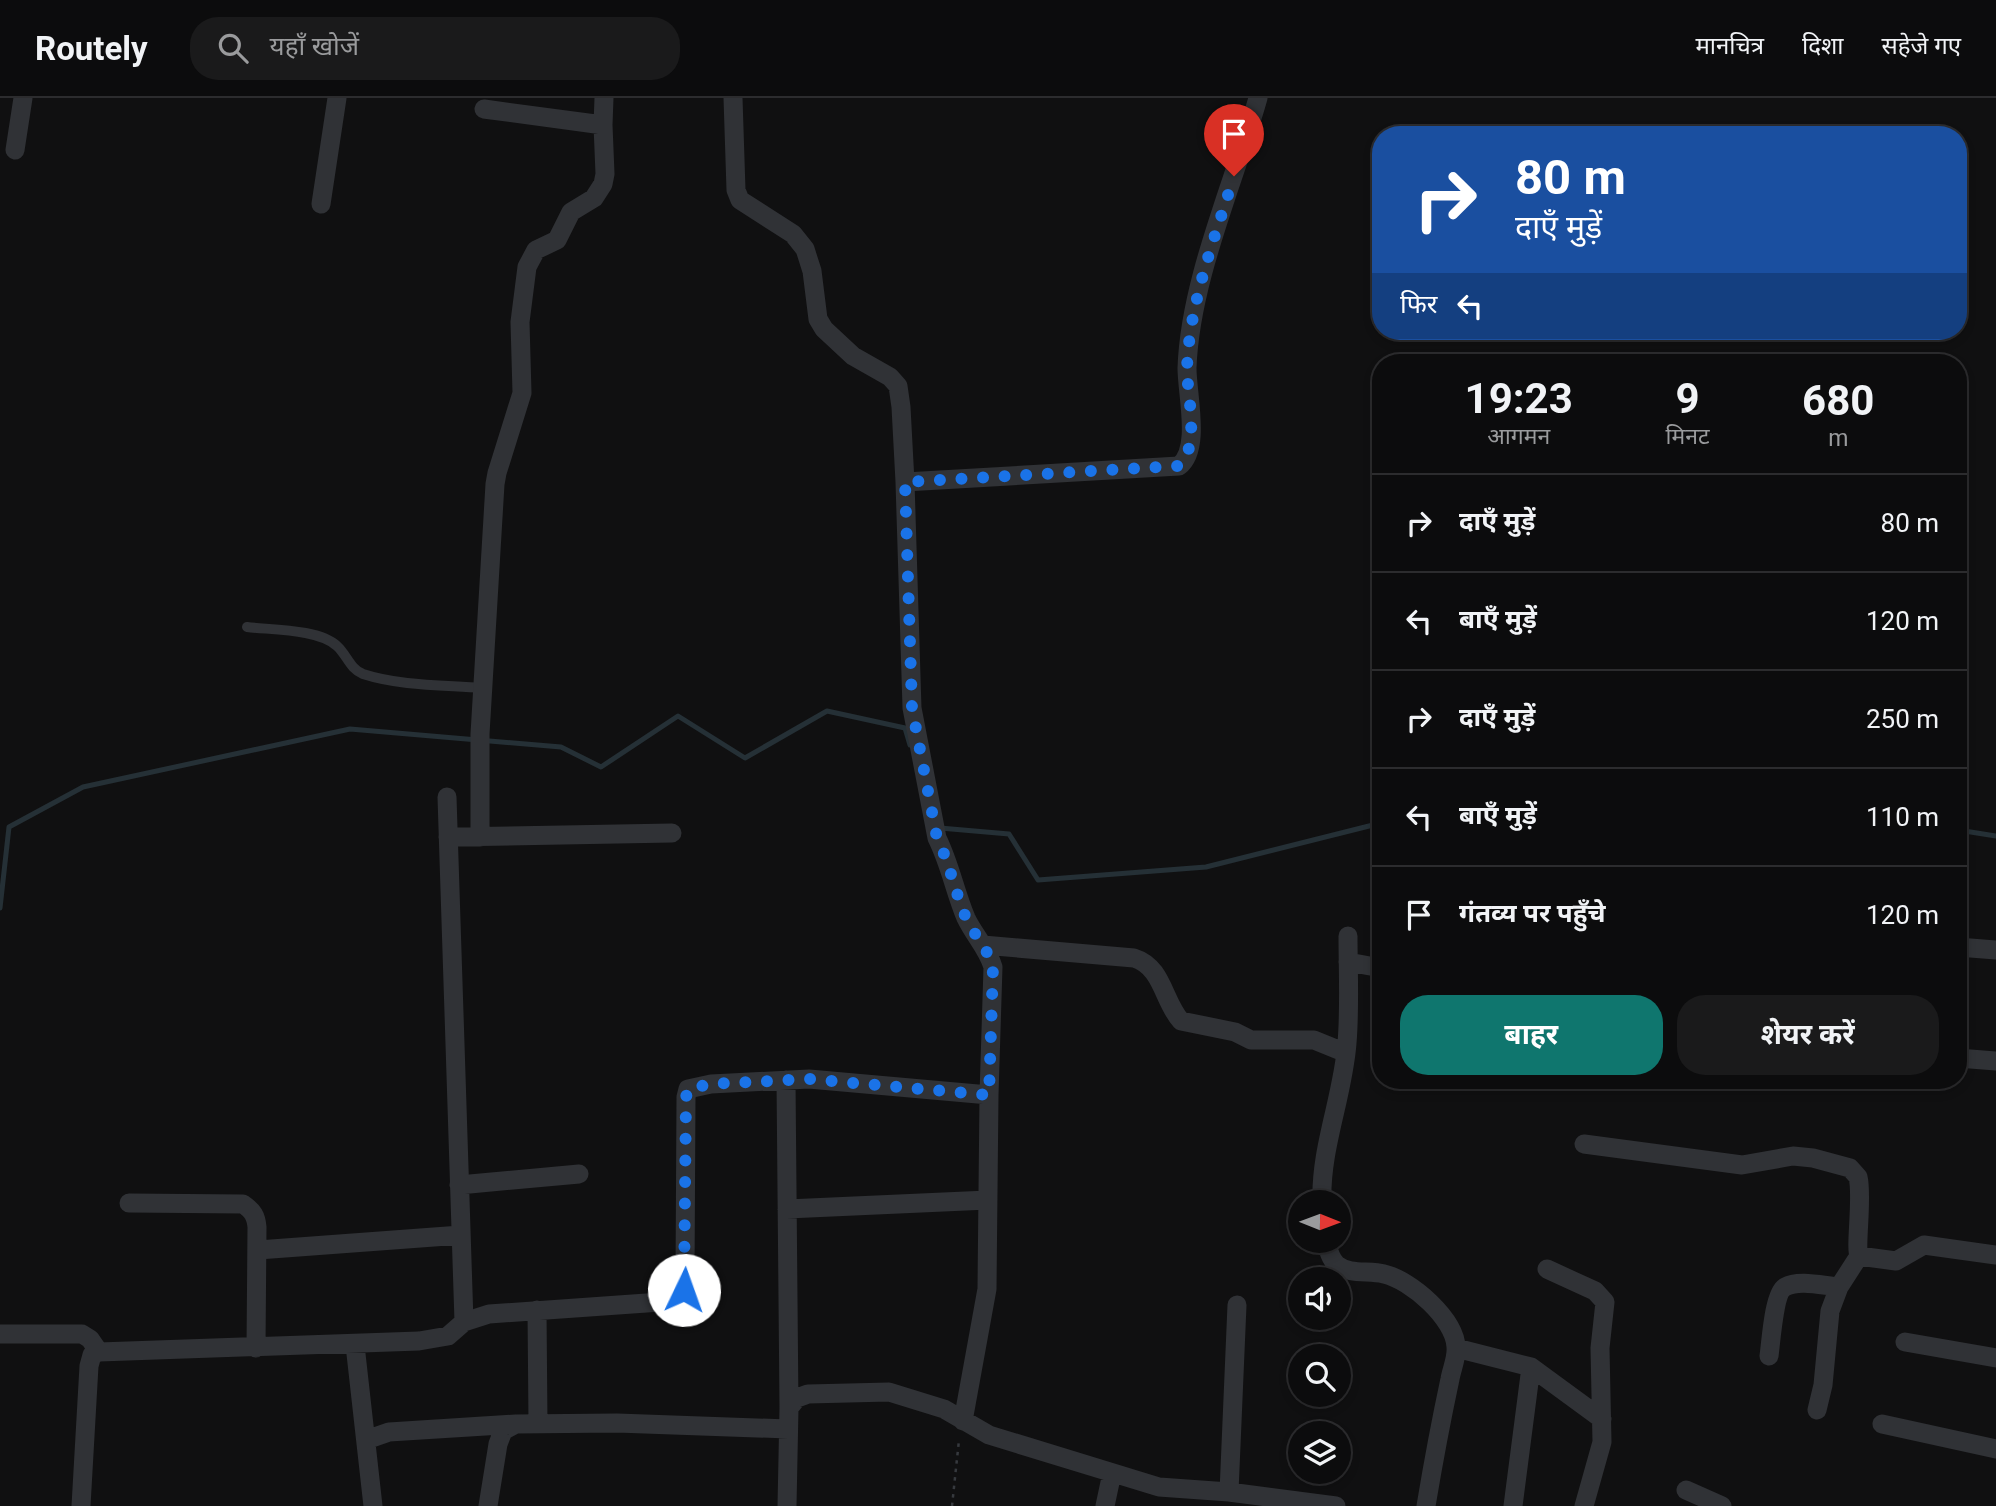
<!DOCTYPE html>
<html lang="hi">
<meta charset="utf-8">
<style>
:root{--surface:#0c0c0d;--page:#1a1a1b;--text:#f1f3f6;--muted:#9a9b9d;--line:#2c2c2e;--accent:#0f766e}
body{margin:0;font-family:Roboto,"Noto Sans Devanagari",sans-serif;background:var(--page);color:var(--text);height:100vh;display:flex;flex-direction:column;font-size:26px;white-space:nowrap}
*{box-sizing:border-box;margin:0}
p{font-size:23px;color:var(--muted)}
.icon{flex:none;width:38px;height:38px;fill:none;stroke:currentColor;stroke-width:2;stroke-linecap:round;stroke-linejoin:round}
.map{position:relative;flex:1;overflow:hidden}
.drawer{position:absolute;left:1372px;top:256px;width:595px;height:735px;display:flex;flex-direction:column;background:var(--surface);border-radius:28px;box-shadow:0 4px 10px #0003,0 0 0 2px var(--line)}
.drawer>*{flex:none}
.guide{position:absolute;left:1372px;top:28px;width:595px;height:214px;border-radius:28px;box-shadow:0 4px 10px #0003,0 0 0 2px var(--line);background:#1a4fa0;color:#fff;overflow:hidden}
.needle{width:46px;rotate:91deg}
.fabs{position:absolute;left:1288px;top:1092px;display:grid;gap:14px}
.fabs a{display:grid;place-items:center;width:63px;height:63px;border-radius:50%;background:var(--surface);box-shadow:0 4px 10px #0003,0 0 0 2px var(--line);font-size:35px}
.pin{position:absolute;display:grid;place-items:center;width:60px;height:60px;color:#fff;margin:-72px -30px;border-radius:50% 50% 50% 0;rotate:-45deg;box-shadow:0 0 7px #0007}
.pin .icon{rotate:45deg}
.me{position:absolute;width:77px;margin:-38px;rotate:3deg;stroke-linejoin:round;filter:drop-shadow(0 0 5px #0008)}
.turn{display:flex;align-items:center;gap:24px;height:147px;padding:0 28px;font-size:32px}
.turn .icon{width:91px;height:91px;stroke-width:2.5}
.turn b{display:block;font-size:49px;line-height:60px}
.then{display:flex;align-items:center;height:66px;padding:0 28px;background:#0003;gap:14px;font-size:26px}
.eta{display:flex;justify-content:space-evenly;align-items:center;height:119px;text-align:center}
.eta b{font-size:42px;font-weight:700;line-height:49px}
.primary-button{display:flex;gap:14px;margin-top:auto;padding:14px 28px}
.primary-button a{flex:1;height:80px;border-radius:28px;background:var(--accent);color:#fff;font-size:28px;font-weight:700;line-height:80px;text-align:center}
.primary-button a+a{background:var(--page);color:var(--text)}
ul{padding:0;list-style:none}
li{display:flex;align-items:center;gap:21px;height:98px;padding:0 28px;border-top:2px solid var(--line)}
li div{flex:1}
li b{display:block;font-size:26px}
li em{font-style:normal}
header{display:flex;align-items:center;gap:42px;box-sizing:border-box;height:98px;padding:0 35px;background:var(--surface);border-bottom:2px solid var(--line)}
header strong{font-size:33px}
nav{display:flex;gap:38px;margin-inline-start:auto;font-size:24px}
.search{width:490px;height:63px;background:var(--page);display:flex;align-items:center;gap:18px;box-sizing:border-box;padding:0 24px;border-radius:28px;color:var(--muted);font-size:26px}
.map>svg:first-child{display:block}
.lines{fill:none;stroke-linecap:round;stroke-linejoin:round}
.stream{stroke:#253036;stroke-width:5}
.path{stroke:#36393e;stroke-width:2.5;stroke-dasharray:3.5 5;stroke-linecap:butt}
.lane{stroke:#303236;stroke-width:10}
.street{stroke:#303236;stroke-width:19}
.route{stroke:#1a73e8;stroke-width:12;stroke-dasharray:0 21.6}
</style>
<header>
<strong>Routely</strong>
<div class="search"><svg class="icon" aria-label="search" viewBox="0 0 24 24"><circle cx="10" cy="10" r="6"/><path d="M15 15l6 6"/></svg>यहाँ खोजें</div>
<nav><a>मानचित्र</a><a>दिशा</a><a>सहेजे गए</a></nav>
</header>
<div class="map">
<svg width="1996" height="1408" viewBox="0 0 1996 1408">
<rect width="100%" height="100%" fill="#101011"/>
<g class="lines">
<path class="stream" d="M940,730L1009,736L1038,782L1206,769L1381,725
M1958,732L1996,738
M0,810L9,729L83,689L350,631L561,649L601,669L678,618L745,660L827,613L905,630L910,647"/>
<path class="path" d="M952,1408L959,1342"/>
<path class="lane" d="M247,529C272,532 319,531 337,548C347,557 350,571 363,576C400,588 443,587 482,590"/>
<path class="street" d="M733,0L736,92L740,102L793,136L805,151L812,173L818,221L824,231L853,258L890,279L898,288L901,309L905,384L912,610L937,740C950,766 955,794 966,820C974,837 988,851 993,869L989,997L987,1191L963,1323
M484,11L603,27
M15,52L23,0
M321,106L337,0
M905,384L1179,368C1201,351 1187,297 1187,270C1190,182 1234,85 1258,0
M447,699L464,1224
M448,739L672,735
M480,739V636L495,386L497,375L522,295L520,224L527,169L536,152L557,142L571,114L594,100L603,86L605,76L603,27L604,0
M983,847L1134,860C1163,869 1163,903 1181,923L1235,934L1251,942H1314L1346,955
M1958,849L1996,852
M1348,864L1381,870
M1958,960L1996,963
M786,982L789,1310
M1584,1046L1742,1067L1793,1058L1813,1060L1850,1070L1858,1079C1863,1098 1855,1149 1859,1158L1896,1163L1924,1147L1996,1157
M459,1087L579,1076
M1322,1104C1320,1050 1343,999 1347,945C1350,910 1348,873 1348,838
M129,1105L243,1106C253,1113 256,1118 257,1129L256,1250
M787,1111L988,1102
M1326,1143C1328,1151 1330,1161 1337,1167C1350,1177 1369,1172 1384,1176C1411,1182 1455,1221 1456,1249C1457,1260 1452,1270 1450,1281C1441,1323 1433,1366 1426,1408
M258,1152L461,1137
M1547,1171L1595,1193L1605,1204L1600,1250L1602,1344L1584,1408
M537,1212L538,1326
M0,1236H82L90,1241L99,1254
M1905,1244L1996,1260
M355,1247L373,1408
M1456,1250L1531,1269L1602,1321
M1769,1258C1771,1244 1774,1195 1785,1189C1799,1181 1824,1188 1839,1189
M1817,1312L1823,1287L1830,1213L1839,1189L1859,1158
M1882,1326L1996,1351
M366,1342L389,1334L516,1326
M1686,1392L1722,1408
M1229,1394L1237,1207
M81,1408L89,1268L92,1257L99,1254L419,1243L448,1238L464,1224L489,1216L675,1203L680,1200L685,1179L686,999L688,991L711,986L809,981L989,997
M488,1408L498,1346L503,1333L516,1326L617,1325L788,1331
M787,1408L789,1310L797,1300L808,1296L889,1294L944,1311L989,1337L1159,1389L1229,1394L1336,1408
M1105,1408L1112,1375
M1513,1408L1531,1269"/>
</g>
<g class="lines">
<path class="route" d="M684,1192L686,999L688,991L711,986L809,981L989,997L993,869C988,851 974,837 966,820C955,794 950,766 937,740L912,610L905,384L1178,368C1201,351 1187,297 1187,271C1189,205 1215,140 1234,78"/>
</g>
</svg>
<div class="fabs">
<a><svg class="needle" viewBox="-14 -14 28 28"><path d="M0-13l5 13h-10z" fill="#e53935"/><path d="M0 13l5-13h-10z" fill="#9a9b9d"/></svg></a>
<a><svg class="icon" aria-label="sound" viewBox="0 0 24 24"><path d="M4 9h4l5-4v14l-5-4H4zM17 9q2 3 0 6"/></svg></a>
<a><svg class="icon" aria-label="search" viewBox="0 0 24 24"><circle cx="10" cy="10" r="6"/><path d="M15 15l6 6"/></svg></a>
<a><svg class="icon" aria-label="layers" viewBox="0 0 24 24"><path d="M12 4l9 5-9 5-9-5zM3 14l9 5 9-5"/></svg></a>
</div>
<div class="pin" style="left:1234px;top:78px;background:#d93025"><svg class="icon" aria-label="arrive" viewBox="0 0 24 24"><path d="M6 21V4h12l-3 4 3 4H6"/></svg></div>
<svg class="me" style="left:684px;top:1192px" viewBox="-20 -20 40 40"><circle r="19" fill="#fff"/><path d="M0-13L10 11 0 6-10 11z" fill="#1a73e8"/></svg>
<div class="guide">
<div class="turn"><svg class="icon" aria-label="right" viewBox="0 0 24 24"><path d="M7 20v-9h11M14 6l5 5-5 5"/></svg><div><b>80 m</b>दाएँ मुड़ें</div></div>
<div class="then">फिर<svg class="icon" aria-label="left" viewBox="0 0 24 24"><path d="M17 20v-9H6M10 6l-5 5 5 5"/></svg></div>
</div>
<section class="drawer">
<div class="eta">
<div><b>19:23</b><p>आगमन</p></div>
<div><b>9</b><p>मिनट</p></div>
<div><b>680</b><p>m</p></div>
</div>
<ul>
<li><svg class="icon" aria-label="right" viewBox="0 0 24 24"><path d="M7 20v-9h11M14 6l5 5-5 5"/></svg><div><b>दाएँ मुड़ें</b></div><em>80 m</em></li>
<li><svg class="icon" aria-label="left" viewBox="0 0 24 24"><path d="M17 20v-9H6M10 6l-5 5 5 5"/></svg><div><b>बाएँ मुड़ें</b></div><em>120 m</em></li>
<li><svg class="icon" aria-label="right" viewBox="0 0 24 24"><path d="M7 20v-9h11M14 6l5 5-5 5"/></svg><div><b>दाएँ मुड़ें</b></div><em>250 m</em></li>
<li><svg class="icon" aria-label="left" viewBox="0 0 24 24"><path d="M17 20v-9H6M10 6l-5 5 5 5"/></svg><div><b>बाएँ मुड़ें</b></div><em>110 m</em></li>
<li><svg class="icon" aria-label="arrive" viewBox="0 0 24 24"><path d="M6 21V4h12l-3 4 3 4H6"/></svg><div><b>गंतव्य पर पहुँचे</b></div><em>120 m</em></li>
</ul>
<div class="primary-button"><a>बाहर</a><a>शेयर करें</a></div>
</section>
</div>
